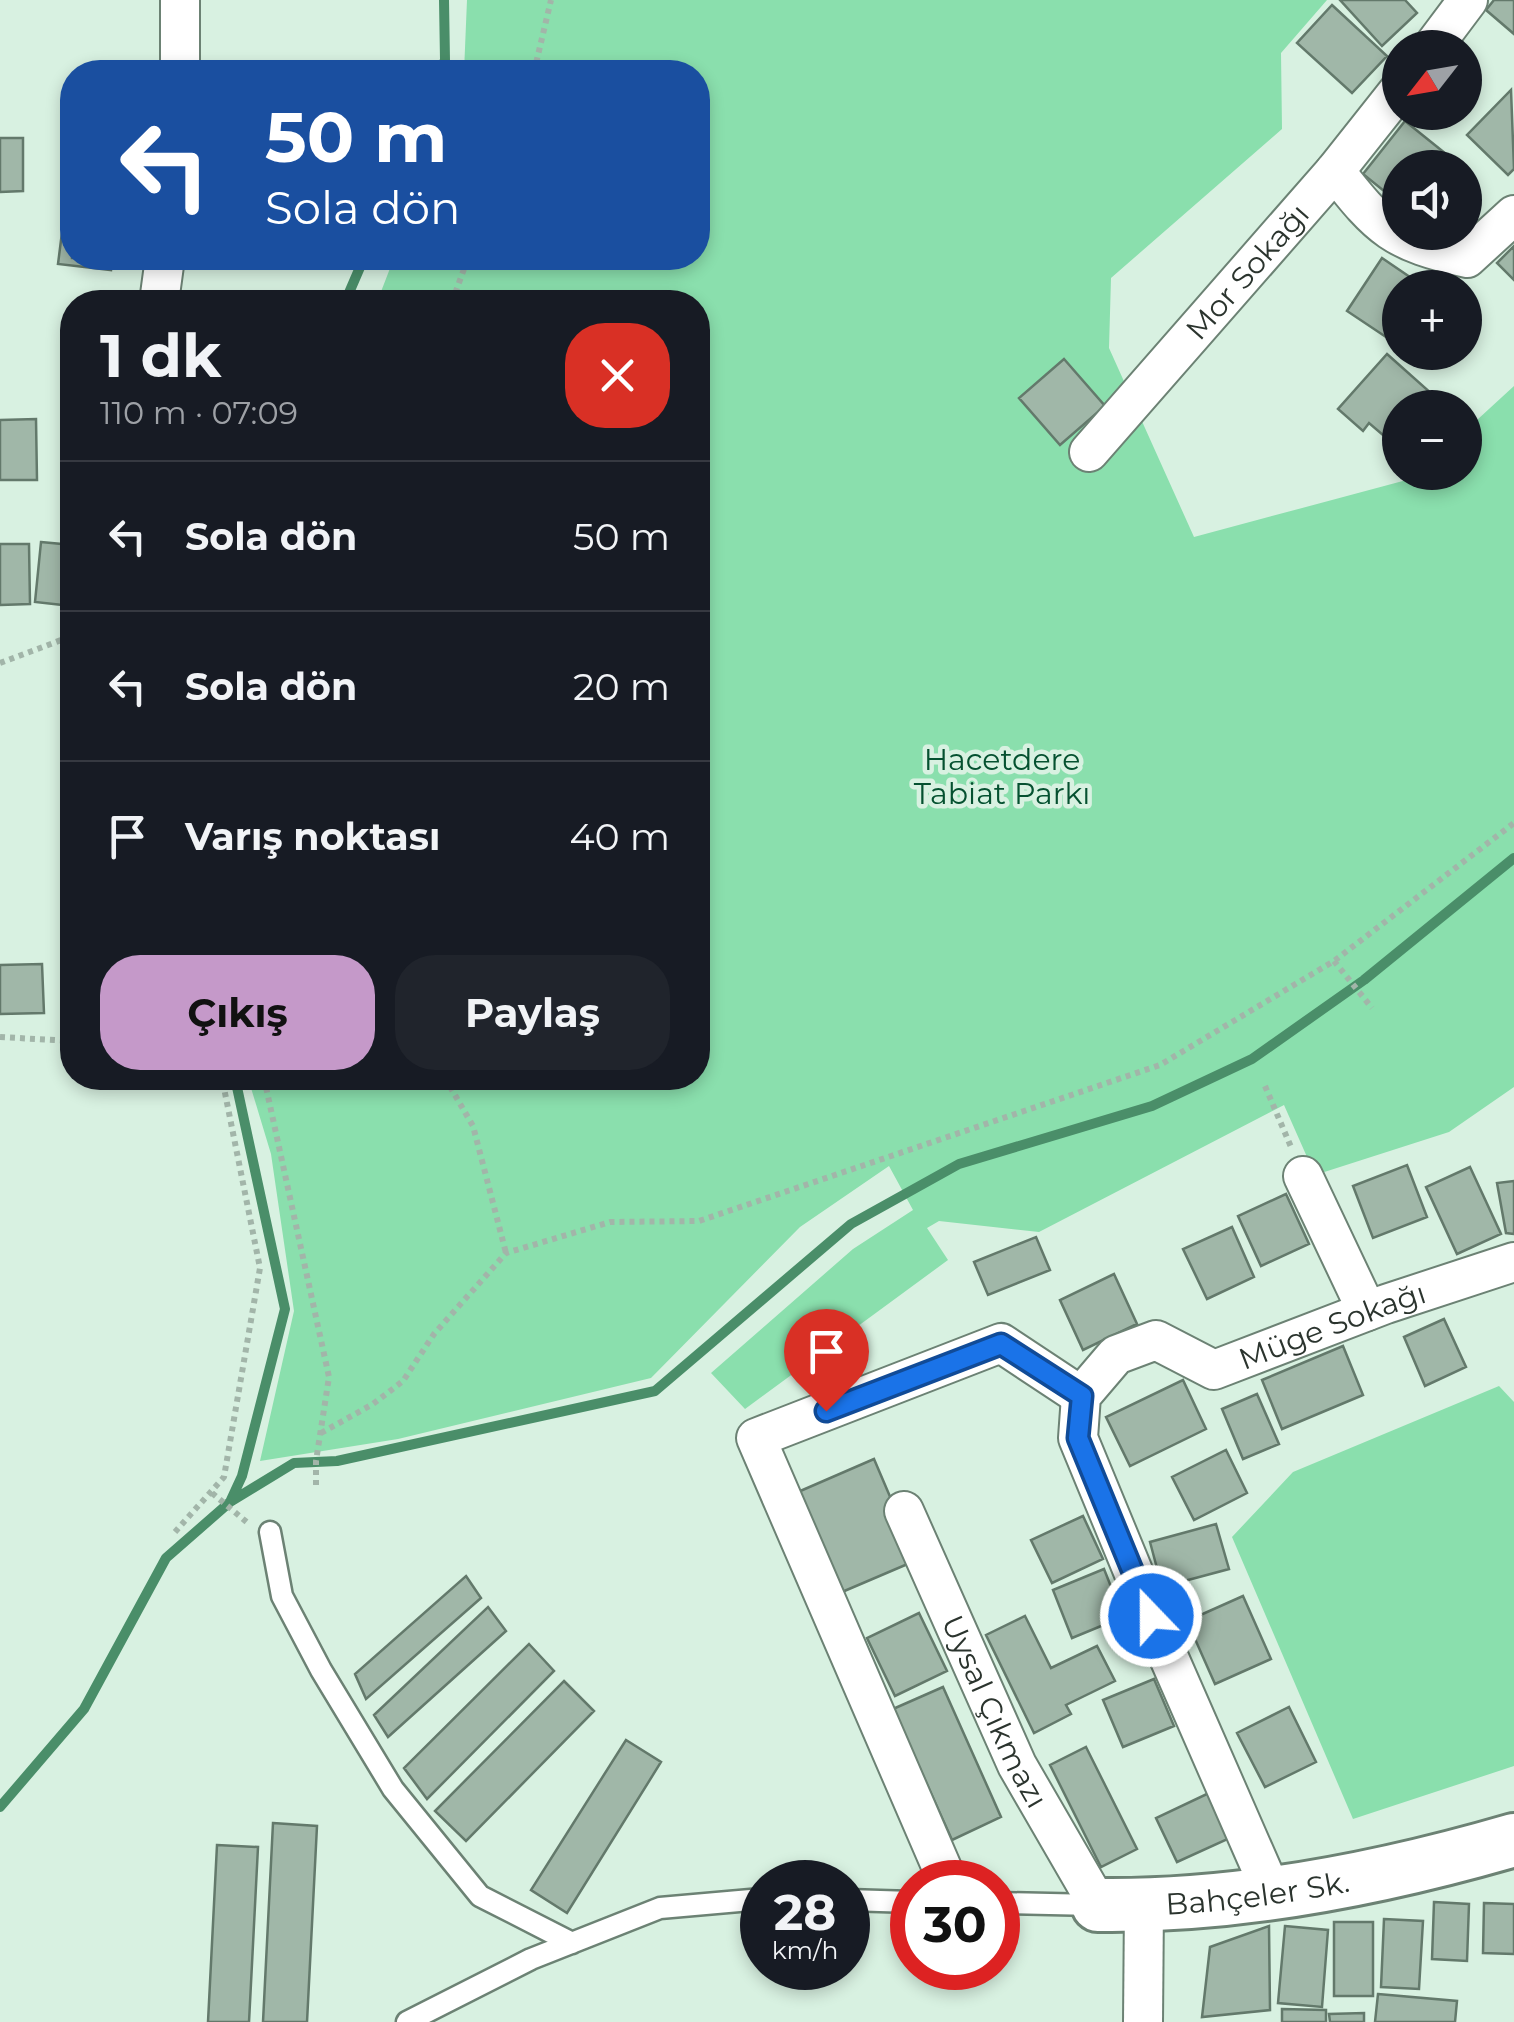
<!DOCTYPE html>
<html lang="tr">
<meta charset="utf-8">
<style>
:root{--surface:#171b24;--page:#20242c;--text:#f1f3f6;--muted:#9ea1a6;--line:#363941;--accent:#c599c9}
body{margin:0;font-family:Montserrat,sans-serif;background:var(--page);color:var(--text);height:100vh;display:flex;flex-direction:column;font-size:38px;white-space:nowrap}
*{box-sizing:border-box;margin:0}
p{font-size:32px;color:var(--muted)}
.icon{flex:none;width:55px;height:55px;fill:none;stroke:currentColor;stroke-width:2;stroke-linecap:round;stroke-linejoin:round}
.map{position:relative;flex:1;overflow:hidden}
.drawer{position:absolute;left:60px;top:290px;width:650px;height:800px;display:flex;flex-direction:column;background:var(--surface);border-radius:40px;box-shadow:0 5px 15px #0003}
.drawer>*{flex:none}
.guide{position:absolute;left:60px;top:60px;width:650px;height:210px;border-radius:40px;box-shadow:0 5px 15px #0003;background:#1a4fa0;color:#fff;overflow:hidden}
.needle{width:65px;rotate:239deg}
.tools{position:absolute;left:1382px;top:30px;display:grid;gap:20px}
.tools a{display:grid;place-items:center;width:100px;height:100px;border-radius:50%;background:var(--surface);box-shadow:0 5px 15px #0003;font-size:50px}
.speed{position:absolute;left:740px;top:1860px;display:flex;gap:20px;font-size:50px;font-weight:700;text-align:center}
.speed>*{display:grid;place-content:center;width:130px;height:130px;border-radius:50%;background:var(--surface);box-shadow:0 5px 15px #0003;line-height:1}
.speed small{font-size:25px;font-weight:400}
.speed .limit{border:15px solid #d22;background:#fff;color:#111}
.pin{position:absolute;display:grid;place-items:center;width:85px;height:85px;color:#fff;margin:-102px -42px;border-radius:50% 50% 50% 0;rotate:-45deg;box-shadow:0 0 10px #0007}
.pin .icon{rotate:45deg}
.me{position:absolute;width:110px;margin:-55px;rotate:338deg;stroke-linejoin:round;filter:drop-shadow(0 0 8px #0008)}
.turn{display:flex;align-items:center;gap:35px;height:210px;padding:0 40px;font-size:45px}
.turn .icon{width:130px;height:130px;stroke-width:2.5}
.turn b{display:block;font-size:70px;line-height:85px}
.round{display:grid;place-items:center;flex:none;width:105px;height:105px;border-radius:40px;background:var(--page)}
.overview{display:flex;align-items:center;justify-content:space-between;height:170px;padding:0 40px}
h1{font-size:60px;font-weight:700;line-height:75px}
.action{display:flex;gap:20px;margin-top:auto;padding:20px 40px}
.action a{flex:1;height:115px;border-radius:40px;background:var(--accent);color:#111;font-size:40px;font-weight:700;line-height:115px;text-align:center}
.action a+a{background:var(--page);color:var(--text)}
ul{padding:0;list-style:none}
li{display:flex;align-items:center;gap:30px;height:150px;padding:0 40px;border-top:2px solid var(--line)}
li div{flex:1}
li b{display:block;font-size:38px}
li em{font-style:normal}
.map>svg:first-child{display:block}
.green{fill:#8adfad}
.lines{fill:none;stroke-linecap:round;stroke-linejoin:round}
.stream{stroke:#4a8e69;stroke-width:10}
.building{fill:#a0b7a8;stroke:#63796b;stroke-width:2.5}
.lane-casing{stroke:#6c8274;stroke-width:25}
.street-casing{stroke:#6c8274;stroke-width:42}
.secondary-casing{stroke:#6c8274;stroke-width:58}
.path{stroke:#a2b5a9;stroke-width:6;stroke-dasharray:5 5;stroke-linecap:butt}
.lane{stroke:#fff;stroke-width:20}
.street{stroke:#fff;stroke-width:38}
.secondary{stroke:#fff;stroke-width:52}
.route-casing{stroke:#114b97;stroke-width:25}
.route{stroke:#1a73e8;stroke-width:18}
.labels{text-anchor:middle;dominant-baseline:central;stroke-width:9;stroke-linejoin:round;paint-order:stroke}
.street-label{font-size:30px;fill:#2b342e;stroke:#d8f1e1}
.park-label{font-size:30px;fill:#055130;stroke:#d8f1e1}
</style>
<div class="map">
<svg width="1514" height="2022" viewBox="0 0 1514 2022">
<rect width="100%" height="100%" fill="#d8f1e1"/>
<path class="green" d="M467,0H1327L1281,53L1282,129L1111,278L1109,348L1194,537L1414,478L1419,473L1465,472V431L1514,386V1087L1449,1132L1315,1175L1284,1105L1039,1232L939,1221L927,1228L948,1260L745,1409L711,1373L853,1249L913,1210L889,1166L800,1227L651,1378L398,1439L260,1461L294,1311L271,1154L248,1078H698V302H377L394,258H698V72H464Z
M1499,1386L1514,1402V1766L1353,1819L1232,1537L1293,1472Z"/>
<g class="lines">
<path class="stream" d="M440,72L445,60L444,0
M345,302L364,258
M230,1502L294,1463L337,1461L655,1391L851,1224L959,1164L1152,1106L1252,1059L1364,980L1514,858
M0,1807L84,1709L166,1558L230,1502L242,1476L285,1309L235,1078"/>
</g>
<path class="building" d="M1340,0H1405L1417,13L1382,46Z
M1494,0H1514V34L1486,10Z
M1332,5L1387,56L1352,93L1297,43Z
M1511,90L1514,169L1508,175L1467,135Z
M1405,121L1446,154L1435,168H1400V204L1363,174Z
M0,138H23V191L0,192Z
M65,209L72,210V258H112L111,270L58,264Z
M1514,246V280L1497,263Z
M1382,258L1426,288H1400L1398,345L1347,311Z
M1387,354L1432,394L1420,408H1400V430L1390,441L1369,423L1363,431L1338,409Z
M1064,359L1105,406L1060,445L1019,398Z
M36,419L37,480H0V420Z
M41,542L72,545V606L35,602Z
M0,544H29L30,604L0,605Z
M42,964L44,1013L0,1014V965Z
M1407,1165L1427,1217L1373,1238L1353,1186Z
M1470,1167L1501,1234L1457,1254L1426,1187Z
M1514,1181V1234L1506,1233L1497,1183Z
M1286,1194L1309,1244L1261,1266L1238,1216Z
M1232,1227L1254,1277L1207,1299L1183,1249Z
M1036,1237L1050,1270L988,1295L974,1262Z
M1114,1274L1137,1324L1083,1350L1060,1300Z
M1444,1319L1466,1367L1425,1386L1404,1337Z
M1343,1346L1363,1395L1282,1429L1262,1380Z
M1183,1380L1206,1429L1130,1466L1106,1417Z
M1257,1394L1279,1444L1243,1459L1222,1409Z
M1226,1450L1247,1493L1194,1520L1172,1477Z
M874,1459L917,1560L842,1592L798,1492Z
M1083,1516L1103,1559L1052,1583L1031,1540Z
M1216,1524L1229,1569L1162,1587L1150,1542Z
M1104,1569L1123,1617L1072,1638L1053,1590Z
M466,1576L481,1598L366,1699L355,1674Z
M1243,1596L1271,1659L1215,1684L1187,1621Z
M488,1607L506,1631L388,1737L374,1715Z
M919,1613L947,1671L895,1696L867,1638Z
M1025,1616L1051,1668L1097,1646L1115,1681L1066,1705L1071,1714L1034,1733L986,1635Z
M529,1644L554,1671L427,1799L404,1768Z
M1154,1679L1174,1726L1123,1747L1103,1700Z
M564,1681L594,1711L466,1841L435,1811Z
M943,1687L1001,1817L952,1840L893,1709Z
M1289,1707L1316,1762L1265,1787L1237,1733Z
M626,1740L661,1762L567,1913L531,1890Z
M1086,1747L1137,1849L1101,1867L1050,1765Z
M1209,1793L1230,1838L1177,1862L1156,1818Z
M273,1823L317,1826L307,2022H263Z
M217,1845L258,1847L249,2022H208Z
M1434,1902L1469,1904L1467,1961L1432,1959Z
M1484,1903L1514,1904V1954L1483,1953Z
M1384,1919L1423,1921L1419,1989L1381,1987Z
M1334,1922H1373V1996H1334Z
M1269,1926L1270,2010L1202,2017L1210,1947Z
M1285,1926L1328,1930L1322,2007L1278,2003Z
M1378,1994L1457,2001L1455,2022H1375Z
M1282,2009L1326,2010V2022H1282Z
M1364,2013V2022H1330L1329,2014Z"/>
<g class="lines">
<defs>
<path id="lane" d="M270,1532L282,1596L321,1670L393,1789L480,1896L572,1943
M848,1900L912,1902
M998,1903L1095,1905
M407,2022L531,1959L660,1908L762,1899"/>
<g id="street">
<path d="M180,0V72"/>
<path d="M1432,48L1468,0"/>
<path d="M1335,171C1380,229 1394,242 1467,258L1514,215"/>
<path d="M159,302L165,258"/>
<path id="s1" d="M1089,452L1335,171L1400,89"/>
<path d="M1303,1176L1367,1311"/>
<path id="s2" d="M904,1511L1017,1765L1098,1905"/>
<path d="M948,1882L756,1438L1001,1343L1081,1396"/>
<path id="s3" d="M1272,1893L1166,1651L1078,1438L1081,1396L1116,1355L1156,1340L1214,1370L1386,1304L1514,1262"/>
<path d="M1143,2022L1144,1904"/>
</g>
<g id="secondary">
<path id="s4" d="M1098,1905C1238,1907 1380,1879 1514,1840"/>
</g>
</defs>
<use href="#lane" class="lane-casing"/>
<use href="#street" class="street-casing"/>
<use href="#secondary" class="secondary-casing"/>
<path class="path" d="M534,72L551,0
M452,302L468,258
M0,663L72,636
M1334,961L1372,1008
M0,1037L72,1041
M264,1078L329,1377L316,1461V1490
M445,1078L473,1126L506,1253
M1265,1086L1291,1147
M321,1433L373,1404L403,1381L434,1334L506,1253L610,1222L699,1221L1160,1065L1334,961L1514,823
M212,1493L249,1524
M175,1532L224,1477L260,1268L222,1078"/>
<use href="#lane" class="lane"/>
<use href="#street" class="street"/>
<use href="#secondary" class="secondary"/>
</g>
<g class="lines">
<defs>
<path id="route" d="M826,1411L1001,1344L1082,1396L1078,1438L1151,1616"/>
</defs>
<use href="#route" class="route-casing"/>
<use href="#route" class="route"/>
</g>
<g class="labels">
<g class="street-label">
<text stroke="none"><textPath href="#s1" startOffset="240">Mor Sokağı</textPath></text>
<text stroke="none"><textPath href="#s3" startOffset="825">Müge Sokağı</textPath></text>
<text stroke="none"><textPath href="#s2" startOffset="220">Uysal Çıkmazı</textPath></text>
<text stroke="none"><textPath href="#s4" startOffset="160">Bahçeler Sk.</textPath></text>
</g>
<g class="park-label">
<text x="1002" y="759">Hacetdere<tspan x="1002" dy="34">Tabiat Parkı</tspan></text>
</g>
</g>
</svg>
<div class="tools">
<a><svg class="needle" viewBox="-14 -14 28 28"><path d="M0-13l5 13h-10z" fill="#e53935"/><path d="M0 13l5-13h-10z" fill="#9ea1a6"/></svg></a>
<a><svg class="icon" aria-label="sound" viewBox="0 0 24 24"><path d="M4 9h4l5-4v14l-5-4H4zM17 9q2 3 0 6"/></svg></a>
<a>+</a>
<a>−</a>
</div>
<div class="speed"><div>28<small>km/h</small></div><div class="limit">30</div></div>
<div class="pin" style="left:826px;top:1411px;background:#d93025"><svg class="icon" aria-label="arrive" viewBox="0 0 24 24"><path d="M6 21V4h12l-3 4 3 4H6"/></svg></div>
<svg class="me" style="left:1151px;top:1616px" viewBox="-20 -20 40 40"><circle r="17" fill="#1a73e8" stroke="#fff" stroke-width="3"/><path d="M0-11L8 9 0 5-8 9z" fill="#fff"/></svg>
<div class="guide">
<div class="turn"><svg class="icon" aria-label="left" viewBox="0 0 24 24"><path d="M17 20v-9H6M10 6l-5 5 5 5"/></svg><div><b>50 m</b>Sola dön</div></div>
</div>
<section class="drawer">
<div class="overview"><div><h1>1 dk</h1><p>110 m · 07:09</p></div><a class="round" style="background:#d93025;color:#fff"><svg class="icon" aria-label="close" viewBox="0 0 24 24"><path d="M6 6l12 12M18 6L6 18"/></svg></a></div>
<ul>
<li><svg class="icon" aria-label="left" viewBox="0 0 24 24"><path d="M17 20v-9H6M10 6l-5 5 5 5"/></svg><div><b>Sola dön</b></div><em>50 m</em></li>
<li><svg class="icon" aria-label="left" viewBox="0 0 24 24"><path d="M17 20v-9H6M10 6l-5 5 5 5"/></svg><div><b>Sola dön</b></div><em>20 m</em></li>
<li><svg class="icon" aria-label="arrive" viewBox="0 0 24 24"><path d="M6 21V4h12l-3 4 3 4H6"/></svg><div><b>Varış noktası</b></div><em>40 m</em></li>
</ul>
<div class="action"><a>Çıkış</a><a>Paylaş</a></div>
</section>
</div>
